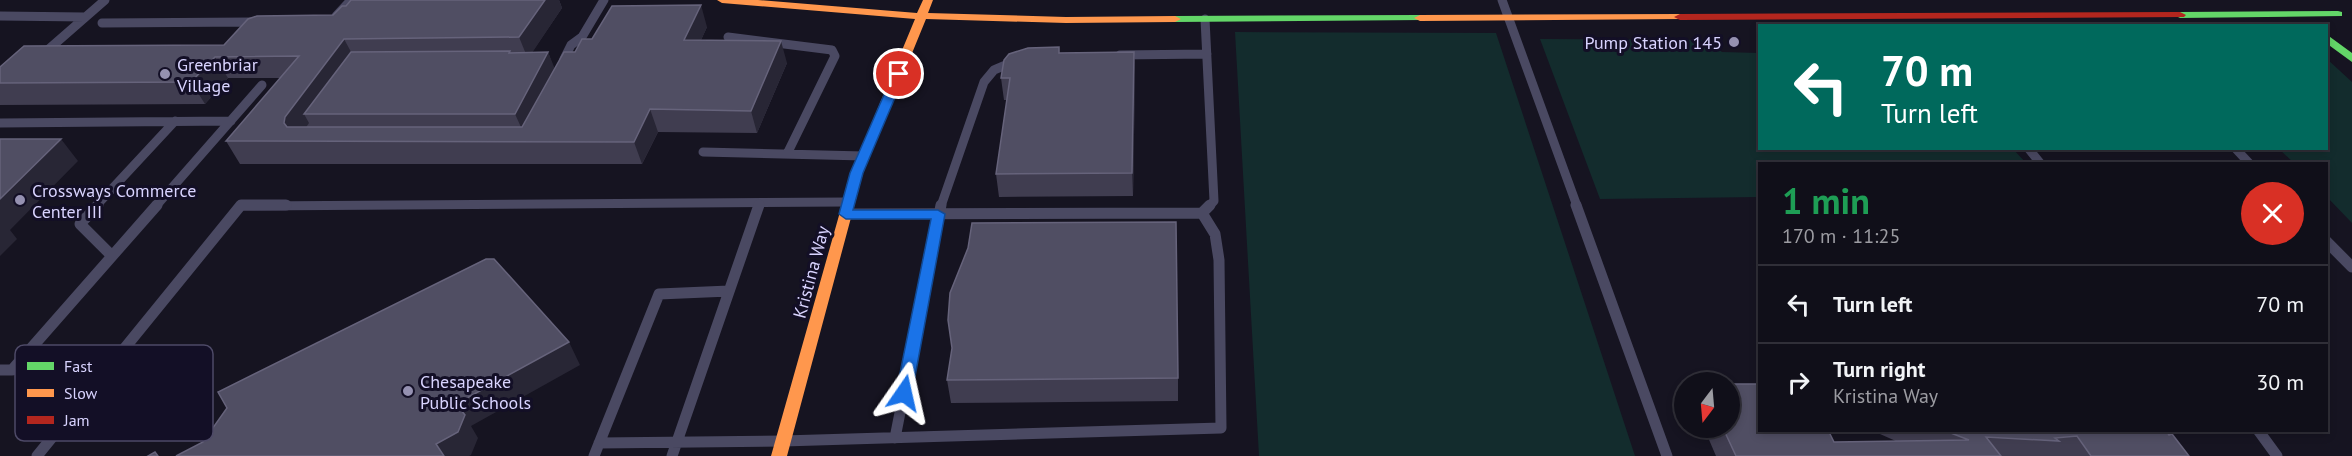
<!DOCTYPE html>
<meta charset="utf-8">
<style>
:root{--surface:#100f19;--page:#191822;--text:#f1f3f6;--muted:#9c9ca2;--line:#302f38}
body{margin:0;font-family:"PT Sans",sans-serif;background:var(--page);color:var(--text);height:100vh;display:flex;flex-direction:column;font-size:22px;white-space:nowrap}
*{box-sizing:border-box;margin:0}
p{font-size:20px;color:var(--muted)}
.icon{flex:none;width:33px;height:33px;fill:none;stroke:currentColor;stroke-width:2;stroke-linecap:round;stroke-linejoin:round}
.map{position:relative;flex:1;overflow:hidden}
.drawer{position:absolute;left:1758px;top:162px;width:570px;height:270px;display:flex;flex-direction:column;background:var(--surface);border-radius:0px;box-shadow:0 3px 9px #0003,0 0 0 2px var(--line)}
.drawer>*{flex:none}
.top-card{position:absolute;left:1758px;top:24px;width:570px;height:126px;border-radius:0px;box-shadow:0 3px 9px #0003,0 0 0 2px var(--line);background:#00695c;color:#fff;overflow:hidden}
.needle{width:39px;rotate:196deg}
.buttons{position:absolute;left:1674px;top:372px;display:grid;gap:12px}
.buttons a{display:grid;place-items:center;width:66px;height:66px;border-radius:50%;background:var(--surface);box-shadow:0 3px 9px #0003,0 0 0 2px var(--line);font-size:30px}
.pin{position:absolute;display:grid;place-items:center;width:51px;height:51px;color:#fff;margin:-26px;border:3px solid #fff;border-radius:50%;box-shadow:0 2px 6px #0007}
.me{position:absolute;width:66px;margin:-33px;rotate:11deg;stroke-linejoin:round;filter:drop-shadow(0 0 4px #0008)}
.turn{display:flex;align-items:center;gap:21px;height:126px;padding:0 24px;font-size:27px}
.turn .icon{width:78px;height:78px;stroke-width:2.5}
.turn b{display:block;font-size:42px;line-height:51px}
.round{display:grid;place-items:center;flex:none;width:63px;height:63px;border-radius:32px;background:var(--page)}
.summary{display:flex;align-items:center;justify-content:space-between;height:102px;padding:0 24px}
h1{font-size:36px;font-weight:700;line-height:45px;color:#1e9e55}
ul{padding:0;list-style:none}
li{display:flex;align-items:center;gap:18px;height:78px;padding:0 24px;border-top:2px solid var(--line)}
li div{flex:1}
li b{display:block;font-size:22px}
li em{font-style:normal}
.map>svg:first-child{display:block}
.green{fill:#132c2d}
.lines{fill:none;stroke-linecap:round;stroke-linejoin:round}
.lane-far1{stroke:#4a4962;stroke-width:9}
.lane{stroke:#4a4962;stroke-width:11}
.fast{fill:#63d668;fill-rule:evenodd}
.slow{fill:#ff974d;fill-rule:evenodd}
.jam{fill:#b3261e;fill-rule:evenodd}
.wall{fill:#403d50}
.shaded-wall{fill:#282635}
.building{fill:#504e63;stroke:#66637b;stroke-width:1.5}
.route{fill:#1a73e8;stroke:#114b97;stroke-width:1.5}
.poi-dot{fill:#9591b1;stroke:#130f26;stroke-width:2}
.labels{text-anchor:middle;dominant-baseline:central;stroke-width:6;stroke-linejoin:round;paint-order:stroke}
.poi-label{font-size:18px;fill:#d9d4ff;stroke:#130f26;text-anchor:start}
.street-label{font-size:18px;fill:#d9d4ff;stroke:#130f26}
.key{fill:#130f26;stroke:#4e4a67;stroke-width:1.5}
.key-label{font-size:16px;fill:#d9d4ff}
</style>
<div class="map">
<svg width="2352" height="456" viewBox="0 0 2352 456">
<rect width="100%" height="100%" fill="#161421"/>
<path class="green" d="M1235,32L1496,33L1635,456H1259Z
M1540,39L1706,40L1722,52L1759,53L1760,148L2013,149L2026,163L1760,164L1759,197L1600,199Z
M2327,59L2352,82V223L2327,197L2326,164L2294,163L2279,149L2326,148Z"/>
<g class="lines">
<path class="lane-far1" d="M1502,0L1577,206
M0,16L85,17
M336,16L351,0
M1205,19L1214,201L1209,206
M102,23L251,22L246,27
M728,37L832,50L835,56L787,154
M42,55L105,0
M1120,55L1207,54
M568,62L564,59L571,45L582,37L604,0
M0,123L231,121
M2028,148L2041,164
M2235,148L2250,164
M703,152L864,156
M96,206L175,121
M156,206L262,85
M240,206L847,202
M759,206L760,203
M941,206L984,82L994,70L1015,61"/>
<path class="lane" d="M98,205L80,224L112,256
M1576,205L1667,456
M846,214L1202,213L1210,205
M2326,241L2352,267
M0,370H12L157,205
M2258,430L2277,456
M895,438L941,205
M599,443L783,441L1221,428L1219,260L1215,234L1202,213
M37,456L241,205H286
M594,456L659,294L729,291
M672,456L759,205"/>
<path class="fast" d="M2338,11L2342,12V16L2180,18L2174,15L2180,12Z
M1420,15L1426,18L1424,20L1175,22L1169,19L1175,16Z
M2326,34L2352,53V62L2326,43Z"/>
<path class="slow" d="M717,0H758L917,13L923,0H933L928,13L1066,17L1175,16L1181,19L1175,22L1066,23L926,19L863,173L787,456H771L851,173L915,19L722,3Z
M1680,14L1684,15V19L1420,21L1414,18L1420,15Z"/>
<path class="jam" d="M2180,12L2186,15L2184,17L1680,20L1674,17L1680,14Z"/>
</g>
<path class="wall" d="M351,0H559L562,8L532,52H548L554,69L592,39L707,27L701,40L787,63L757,133L658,132L642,164H240L226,141L280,78H228L205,104L0,105V67L224,45L333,15L346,6Z
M1134,52L1135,74L1133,196L999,197L996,174L1007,100H1004L1001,78L1060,53Z
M1178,378V401L951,403L947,380Z
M1704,428H1730L1834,442H1898L1871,430H2166L2189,456H1716Z"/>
<path class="shaded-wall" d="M545,0H559L562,8L528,59L519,37Z
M701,5L707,27L691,62L684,40Z
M344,39L356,61L304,114L309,123L298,139L284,123L285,117Z
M781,41L787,63L757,133L751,111Z
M548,52L557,74L525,136L515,114Z
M1134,52L1135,74L1133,196L1132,173Z
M215,57L228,78L205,104L191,82Z
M650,109L658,132L642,164L634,142Z
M61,139L78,161L10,230L17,239L0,256V199Z
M569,342L580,365L471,426L478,438L471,455L469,456H443L436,444L456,404Z"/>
<path class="building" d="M351,0H545L519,37L344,39L285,117L284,123L287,127H522L564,52H575L582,39H592L612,6L701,5L684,40L781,41L751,111L650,109L634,142L226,141L299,56L215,57L191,82L0,83V67L24,46L224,45L248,19L257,16L333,15L342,6H346Z
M1059,47V53L1134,52L1132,173L996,174L1010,78H1001L1004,60L1009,54L1028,48Z
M510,51L509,53L548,52L515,114H304L351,52Z
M0,139H61L0,199Z
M1176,222L1178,378L947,380L952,348L948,320L950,293L968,248L972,223Z
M486,259H494L569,342L456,404L465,415L458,432L436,444L444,456H176L203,442L227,408L218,392Z
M1730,384H1760V430H1828L1834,442L1969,440L1943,430H2166L2169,435L2172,434L2189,456H2091L2077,436L2055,438L2059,441L1986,437L2001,456H1736L1723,428H1730Z
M155,452L158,456H148Z"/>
<path class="route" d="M899,70L905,74L863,173L853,210H938L945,214L912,393L910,397H899L896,393L931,219H846L839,214L850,173L893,74Z"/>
<g class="poi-dot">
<circle cx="1734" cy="42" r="6"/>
<circle cx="165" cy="74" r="6"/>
<circle cx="20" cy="200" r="6"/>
<circle cx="408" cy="391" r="6"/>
</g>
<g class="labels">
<g class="poi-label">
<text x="1722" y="42" text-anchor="end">Pump Station 145</text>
<text x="177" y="64">Greenbriar<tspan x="177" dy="21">Village</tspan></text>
<text x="32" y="190">Crossways Commerce<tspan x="32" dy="21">Center III</tspan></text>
<text x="420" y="381">Chesapeake<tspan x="420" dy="21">Public Schools</tspan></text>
</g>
<g class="street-label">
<text transform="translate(811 272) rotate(-75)">Kristina Way</text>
</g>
</g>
<rect x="15" y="345" width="198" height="96" rx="9" class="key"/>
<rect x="27" y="362" width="27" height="8" fill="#63d668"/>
<rect x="27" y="389" width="27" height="8" fill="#ff974d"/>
<rect x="27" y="416" width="27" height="8" fill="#b3261e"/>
<g class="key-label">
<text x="64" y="372">Fast</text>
<text x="64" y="399">Slow</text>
<text x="64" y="426">Jam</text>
</g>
</svg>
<div class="buttons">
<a><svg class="needle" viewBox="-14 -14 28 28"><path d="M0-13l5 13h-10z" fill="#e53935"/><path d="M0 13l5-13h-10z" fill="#9c9ca2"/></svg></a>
</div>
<div class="pin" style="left:899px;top:74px;background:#d93025"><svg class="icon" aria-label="arrive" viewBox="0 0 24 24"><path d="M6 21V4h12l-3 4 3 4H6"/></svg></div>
<svg class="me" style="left:904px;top:393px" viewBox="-20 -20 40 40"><path d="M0-17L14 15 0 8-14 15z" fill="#1a73e8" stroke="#fff" stroke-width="4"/></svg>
<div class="top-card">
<div class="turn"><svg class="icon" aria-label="left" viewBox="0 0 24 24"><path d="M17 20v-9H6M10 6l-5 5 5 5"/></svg><div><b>70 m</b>Turn left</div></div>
</div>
<section class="drawer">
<div class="summary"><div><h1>1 min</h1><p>170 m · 11:25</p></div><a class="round" style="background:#d93025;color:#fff"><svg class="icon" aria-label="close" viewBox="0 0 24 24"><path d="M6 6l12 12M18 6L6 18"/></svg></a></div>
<ul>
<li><svg class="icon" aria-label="left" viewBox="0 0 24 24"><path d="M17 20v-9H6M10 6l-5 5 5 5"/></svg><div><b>Turn left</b></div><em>70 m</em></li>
<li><svg class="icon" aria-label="right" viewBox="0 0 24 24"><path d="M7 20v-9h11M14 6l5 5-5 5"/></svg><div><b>Turn right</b><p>Kristina Way</p></div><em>30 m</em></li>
</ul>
</section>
</div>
